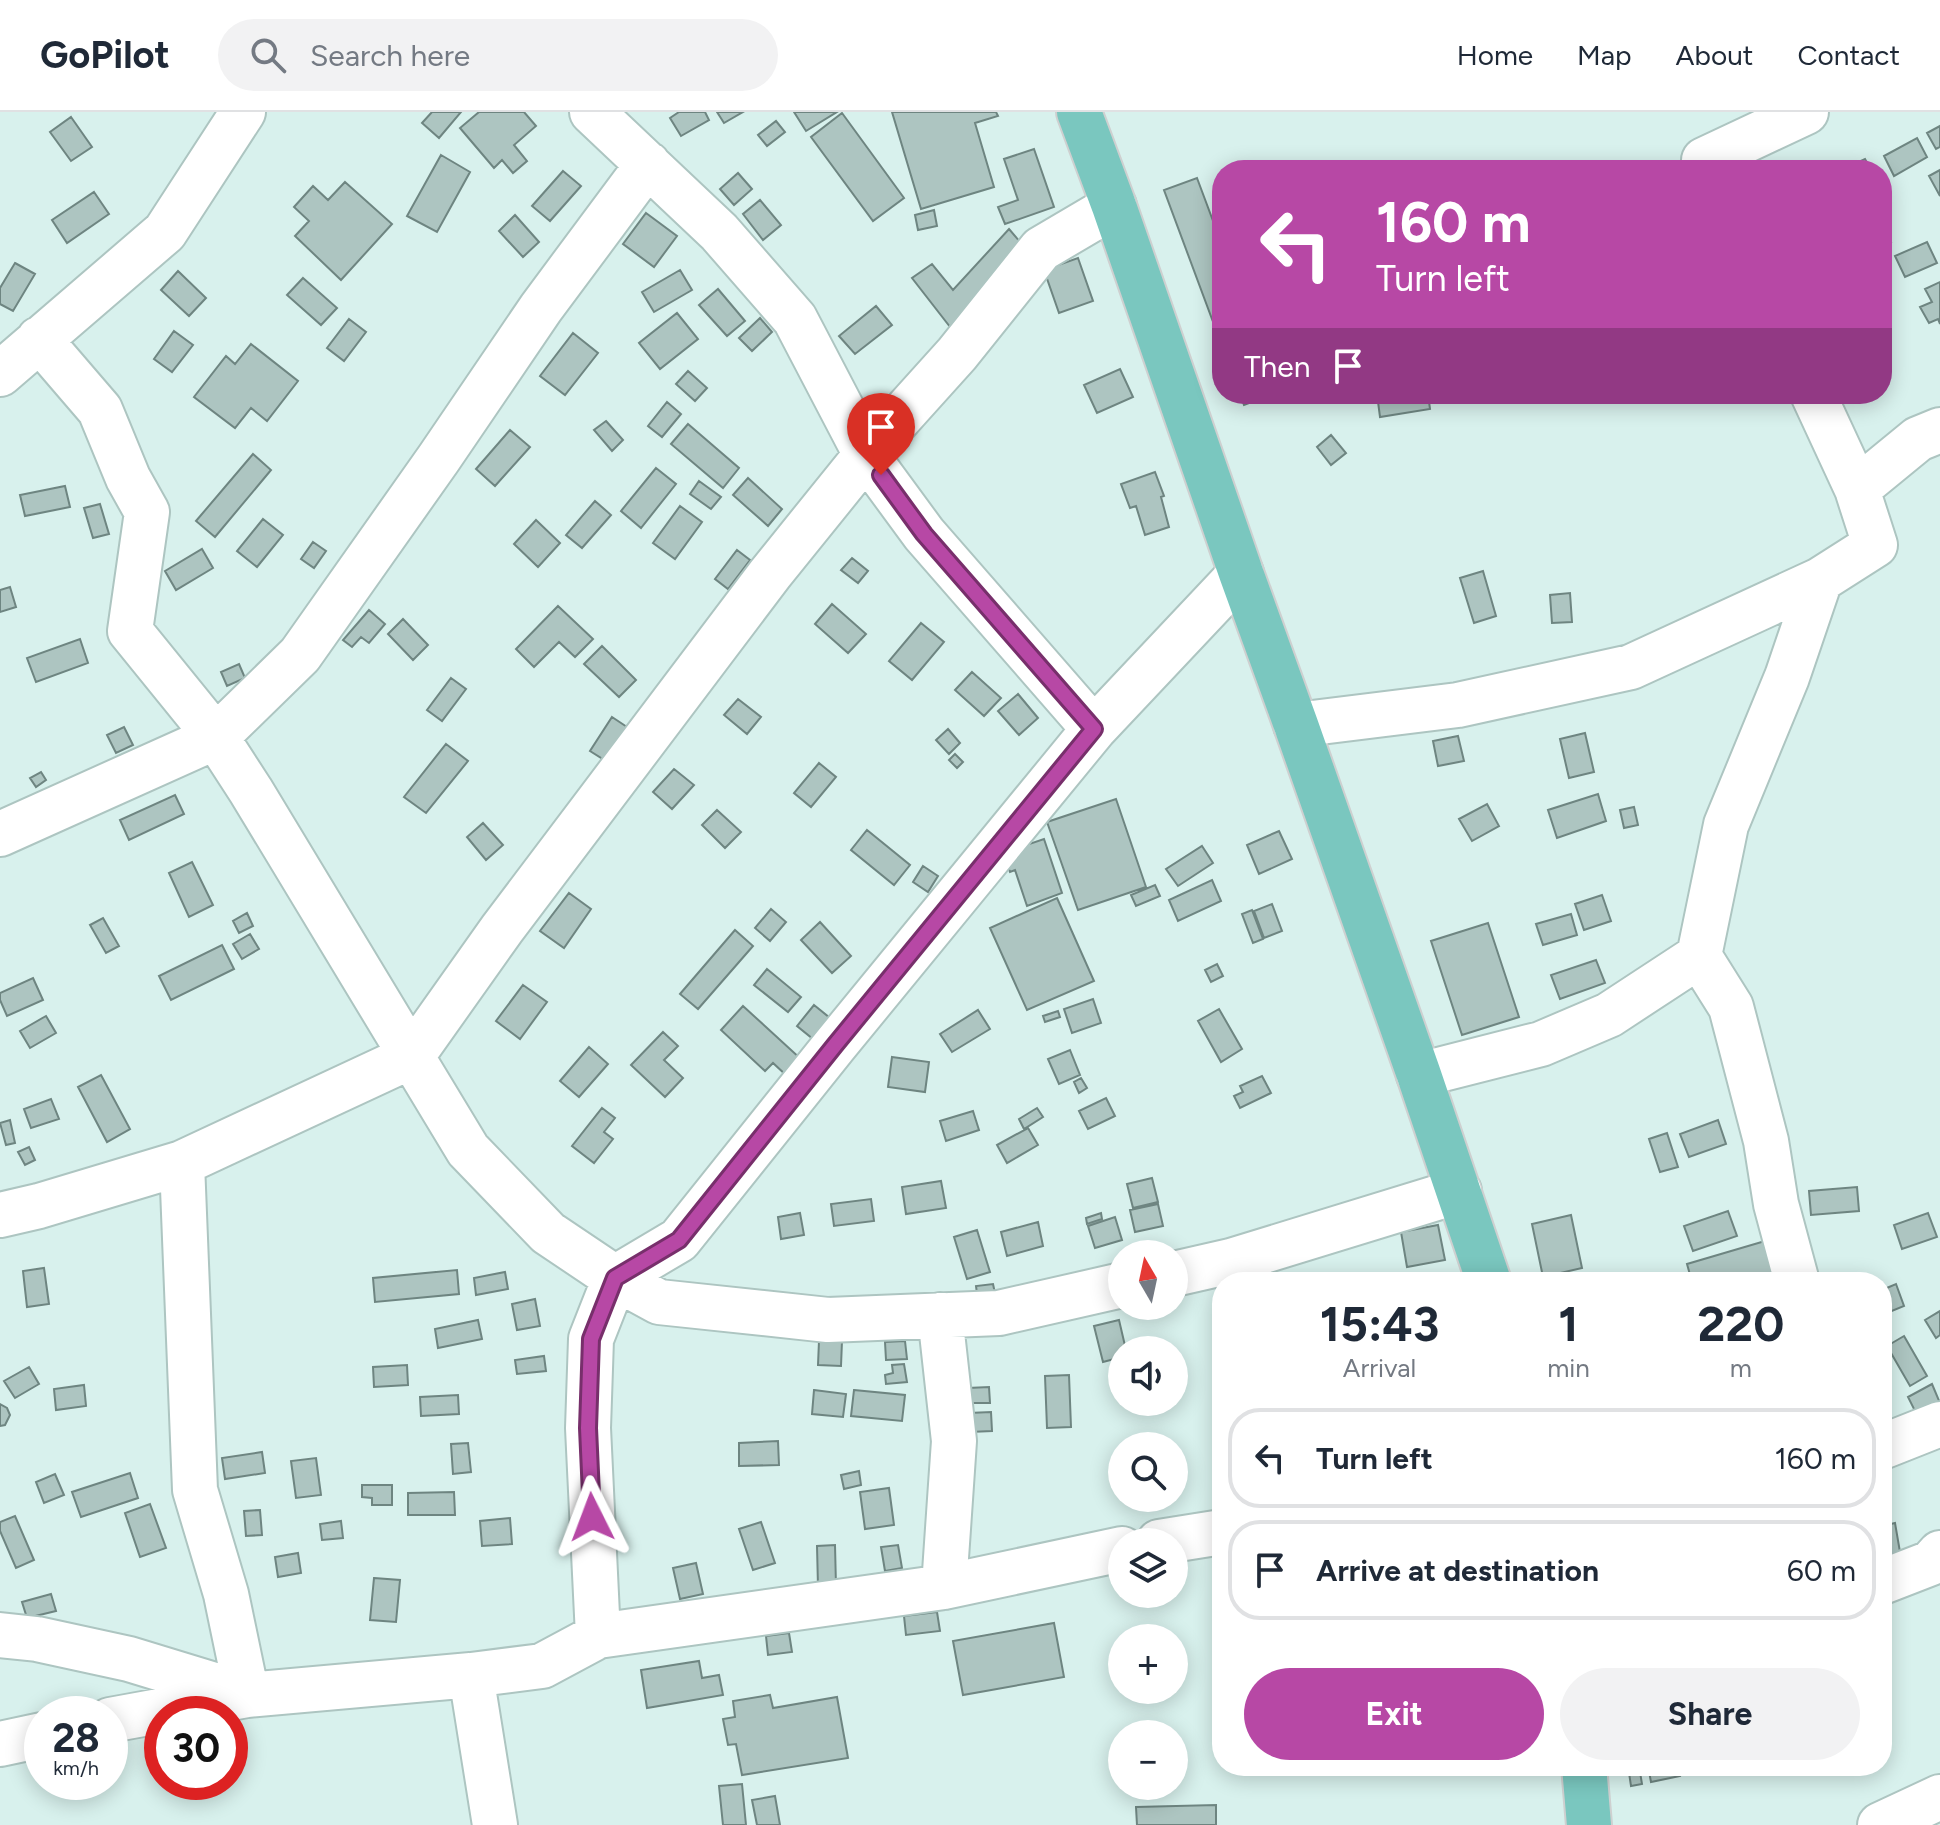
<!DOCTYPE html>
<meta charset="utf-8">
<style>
:root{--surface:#fff;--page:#f2f2f3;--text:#1f2937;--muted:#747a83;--line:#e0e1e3;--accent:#b748a5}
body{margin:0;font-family:Figtree,sans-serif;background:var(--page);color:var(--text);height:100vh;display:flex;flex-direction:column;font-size:30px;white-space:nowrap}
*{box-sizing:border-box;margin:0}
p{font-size:26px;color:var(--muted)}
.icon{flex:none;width:44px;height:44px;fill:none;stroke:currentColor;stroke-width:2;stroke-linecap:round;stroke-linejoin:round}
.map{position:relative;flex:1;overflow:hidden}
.panel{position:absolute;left:1212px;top:1160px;width:680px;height:504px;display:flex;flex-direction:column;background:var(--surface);border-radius:32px;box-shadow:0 4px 20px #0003}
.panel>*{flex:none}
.hud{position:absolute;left:1212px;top:48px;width:680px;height:244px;border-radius:32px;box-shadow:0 4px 20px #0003;background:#b748a5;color:#fff;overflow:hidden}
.needle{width:52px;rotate:351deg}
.fabs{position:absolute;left:1108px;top:1128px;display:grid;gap:16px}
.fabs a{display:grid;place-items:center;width:80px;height:80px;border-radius:50%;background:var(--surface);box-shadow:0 4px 20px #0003;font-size:40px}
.speed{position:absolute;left:24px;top:1584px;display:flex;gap:16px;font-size:40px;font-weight:700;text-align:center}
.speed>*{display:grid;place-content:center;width:104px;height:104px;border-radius:50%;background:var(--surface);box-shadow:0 4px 20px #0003;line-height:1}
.speed small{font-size:20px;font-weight:400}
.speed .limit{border:12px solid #d22;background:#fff;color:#111}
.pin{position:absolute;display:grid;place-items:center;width:68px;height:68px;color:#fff;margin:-82px -34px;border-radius:50% 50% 50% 0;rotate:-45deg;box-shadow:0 0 8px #0007}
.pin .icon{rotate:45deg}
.me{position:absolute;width:88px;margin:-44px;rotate:357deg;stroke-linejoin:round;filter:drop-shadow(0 0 6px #0008)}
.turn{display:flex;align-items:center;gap:28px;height:168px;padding:0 32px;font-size:36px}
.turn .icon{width:104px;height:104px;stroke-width:2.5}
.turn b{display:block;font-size:56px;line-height:68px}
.then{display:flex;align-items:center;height:76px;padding:0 32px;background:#0003;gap:16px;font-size:30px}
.eta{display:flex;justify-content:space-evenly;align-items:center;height:136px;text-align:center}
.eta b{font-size:48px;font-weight:700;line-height:56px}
.button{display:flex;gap:16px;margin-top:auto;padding:16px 32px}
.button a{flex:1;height:92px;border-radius:48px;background:var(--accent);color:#fff;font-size:32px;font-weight:700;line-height:92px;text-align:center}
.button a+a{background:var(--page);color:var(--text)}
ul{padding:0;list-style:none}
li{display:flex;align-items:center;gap:24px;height:100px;margin:0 16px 12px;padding:0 16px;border:4px solid var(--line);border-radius:32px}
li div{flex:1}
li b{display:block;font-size:30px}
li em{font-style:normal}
header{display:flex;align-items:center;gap:48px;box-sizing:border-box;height:112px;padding:0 40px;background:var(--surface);border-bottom:2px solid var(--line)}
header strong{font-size:38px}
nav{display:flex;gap:44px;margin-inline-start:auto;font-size:28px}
.search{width:560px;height:72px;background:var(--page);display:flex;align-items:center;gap:20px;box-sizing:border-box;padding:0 28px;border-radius:44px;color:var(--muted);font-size:30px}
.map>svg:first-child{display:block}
.building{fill:#adc5c1;stroke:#6e8581;stroke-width:2}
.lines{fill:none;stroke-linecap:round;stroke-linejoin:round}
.minor-casing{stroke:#adc5c1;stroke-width:48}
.primary-casing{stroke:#ced0d0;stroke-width:48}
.minor{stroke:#fff;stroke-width:44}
.primary{stroke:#7ac7bf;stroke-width:44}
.route-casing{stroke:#772f6b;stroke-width:20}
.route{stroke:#b748a5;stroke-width:14}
</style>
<header>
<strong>GoPilot</strong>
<div class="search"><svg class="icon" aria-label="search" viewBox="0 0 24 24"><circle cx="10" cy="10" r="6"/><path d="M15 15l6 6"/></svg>Search here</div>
<nav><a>Home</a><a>Map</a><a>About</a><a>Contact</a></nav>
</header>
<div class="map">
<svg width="1940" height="1713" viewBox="0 0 1940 1713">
<rect width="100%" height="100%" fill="#d8f1ed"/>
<path class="building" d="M432,0H461L439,26L422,11Z
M479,0H524L536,14L514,33L527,49L513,61L502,48L494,56L460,16Z
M679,0H705L709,8L681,24L670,6Z
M717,0H743L724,11Z
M794,0H837L806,19Z
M892,0H996L998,4L975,11L994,75L921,97Z
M842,1L904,86L873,109L811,25Z
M71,5L92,35L71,49L50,20Z
M776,9L785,20L767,34L758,23Z
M1940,14V35L1936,37L1927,21Z
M1917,26L1927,45L1894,64L1884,44Z
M1034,37L1054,95L1005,112L998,95L1018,88L1004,47Z
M441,43L470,60L437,120L407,104Z
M1865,47L1871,58H1841Z
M1940,58V84L1929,64Z
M563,59L581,74L550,109L532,94Z
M738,61L752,77L734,93L720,77Z
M1197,66L1222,133V234L1164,78Z
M345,70L392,112L341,168L295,124L309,109L294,95L313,74L328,88Z
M94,80L109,102L67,131L52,108Z
M760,88L781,113L763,128L743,102Z
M934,98L937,114L918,118L915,103Z
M646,101L677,124L654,155L623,132Z
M515,103L539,130L523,145L499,119Z
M1882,109L1891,130L1882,134Z
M1009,117L1027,138L954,220L912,166L932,152L953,178Z
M1927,130L1937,151L1905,165L1895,144Z
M1078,146L1093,189L1059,201L1044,158Z
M15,151L35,162L13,199L0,192V176Z
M680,158L692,178L654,200L642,180Z
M178,159L206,186L189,204L161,178Z
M303,166L337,196L321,213L287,183Z
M1940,170V212L1938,207L1929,211L1920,195L1932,190L1925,177Z
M718,177L745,209L727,224L699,193Z
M876,194L892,213L855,242L839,224Z
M677,201L698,227L660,257L639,231Z
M760,206L772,220L752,239L739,226Z
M349,207L366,220L344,249L327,236Z
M174,219L193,233L172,260L154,247Z
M573,221L598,241L565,283L540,264Z
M251,232L298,269L267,309L251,296L235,316L194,285L226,244L235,252Z
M1120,257L1133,285L1097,301L1084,273Z
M688,259L707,276L695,289L676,272Z
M1240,282H1273L1244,293Z
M1377,282H1428L1430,297L1380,305Z
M667,290L681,302L662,325L648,314Z
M606,309L623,328L612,339L594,318Z
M688,312L739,356L723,376L671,332Z
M510,318L530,335L495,374L476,357Z
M1331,323L1346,341L1331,353L1317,335Z
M253,342L271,358L215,425L196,409Z
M656,356L676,372L641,416L621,399Z
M1155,360L1164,384L1161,385L1169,415L1145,423L1136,394L1130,396L1121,372Z
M748,366L782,397L768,414L733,383Z
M699,369L721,385L711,397L690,382Z
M65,374L70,395L25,404L20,383Z
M595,389L611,403L582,436L566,423Z
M100,392L109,422L93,426L84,396Z
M680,394L702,410L675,447L653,431Z
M263,407L283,423L257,455L237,439Z
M536,408L560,431L538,455L514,432Z
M313,430L326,439L314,456L301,447Z
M202,437L213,456L176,478L165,459Z
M737,438L750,448L728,477L715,467Z
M852,446L868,459L858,471L841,458Z
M1483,459L1496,504L1474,511L1460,466Z
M10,475L16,495L0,500V478Z
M1570,481L1572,510L1552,511L1550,483Z
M832,492L866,522L848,541L815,512Z
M558,494L593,527L575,545L559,530L534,555L516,537Z
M369,498L385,512L369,531L361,525L352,535L343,528Z
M403,507L428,533L413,548L388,522Z
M921,511L944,530L912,568L889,549Z
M80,527L88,551L36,570L27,546Z
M602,534L636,568L619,585L584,552Z
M239,552L245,566L227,574L221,560Z
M972,560L1001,586L984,604L955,578Z
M451,566L466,577L442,609L427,598Z
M1018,582L1038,606L1019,623L998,599Z
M738,587L761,605L747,622L724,603Z
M612,605L627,615L606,649L590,639Z
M124,615L133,633L116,641L107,623Z
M948,617L960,631L949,642L936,628Z
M1585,621L1594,660L1569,666L1560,627Z
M1458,624L1464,649L1438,654L1433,629Z
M446,632L468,649L426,701L404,685Z
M955,642L963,650L957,656L949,648Z
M819,651L836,665L811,695L794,681Z
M674,657L694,673L672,697L653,680Z
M41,660L46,668L36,675L30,666Z
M1598,682L1606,709L1557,726L1548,698Z
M175,683L184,702L129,728L120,708Z
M1116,687L1146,775L1078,798L1047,710Z
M1487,692L1499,714L1472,729L1459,707Z
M1634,695L1638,713L1624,716L1620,698Z
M717,698L741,720L725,736L702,713Z
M483,711L503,733L486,748L467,725Z
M867,718L910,753L894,773L851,738Z
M1279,719L1292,747L1259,762L1247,733Z
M1044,727L1062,781L1027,794L1015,758L1010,760L1003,741Z
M1202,734L1213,751L1178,774L1166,757Z
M192,750L213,793L189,805L169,761Z
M923,754L938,764L928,780L913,770Z
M1212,768L1221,789L1178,809L1169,788Z
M1155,773L1160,784L1136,794L1131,783Z
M569,781L591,797L564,836L540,819Z
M1602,783L1611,809L1584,818L1575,792Z
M1057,786L1094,869L1027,898L990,816Z
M1272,792L1282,819L1264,826L1254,799Z
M771,797L786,810L770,829L755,816Z
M1252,798L1263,827L1253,831L1242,802Z
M247,801L253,814L239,821L233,809Z
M1571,802L1577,823L1543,833L1536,812Z
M103,806L119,834L106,841L90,813Z
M820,810L851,844L832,861L801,828Z
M1488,811L1519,905L1462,923L1431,829Z
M735,818L753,834L698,897L680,882Z
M250,822L259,837L242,847L233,832Z
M222,833L234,857L171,888L159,864Z
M1596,848L1605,871L1560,887L1551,863Z
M1217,852L1223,864L1211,870L1205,858Z
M767,857L801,885L788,900L754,873Z
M33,866L43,888L7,904L0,888V881Z
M523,873L547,890L520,927L496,909Z
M1093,887L1101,911L1072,921L1064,897Z
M814,893L830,906L813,927L797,914Z
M743,894L802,948L787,964L773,951L765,959L721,918Z
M1219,897L1242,937L1221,950L1198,909Z
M978,898L990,917L952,940L940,922Z
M1058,899L1060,905L1045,910L1043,904Z
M46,904L56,921L30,936L20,919Z
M663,920L678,934L664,948L683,966L665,985L631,953Z
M589,935L608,952L579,985L560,969Z
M1070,938L1080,963L1059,972L1048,947Z
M892,945L929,950L925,980L888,975Z
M101,963L130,1017L107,1030L78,975Z
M1262,964L1271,981L1240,996L1234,984L1243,980L1240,974Z
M1081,966L1087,976L1079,981L1074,970Z
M1106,986L1115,1004L1088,1017L1079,999Z
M51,987L59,1007L31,1016L24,997Z
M602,996L615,1006L604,1020L613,1027L594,1051L572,1034Z
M1037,996L1043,1005L1024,1017L1019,1007Z
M973,999L979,1018L946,1029L940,1009Z
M10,1008L15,1031L6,1033L0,1011Z
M1718,1008L1726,1032L1689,1045L1680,1022Z
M1028,1016L1038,1033L1007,1051L997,1033Z
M1667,1021L1678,1055L1660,1060L1649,1027Z
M29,1035L35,1048L25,1053L18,1040Z
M1152,1066L1158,1090L1133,1096L1127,1072Z
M941,1069L946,1096L906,1102L902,1075Z
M1857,1075L1859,1099L1811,1103L1809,1079Z
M871,1087L874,1109L834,1114L831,1092Z
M1158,1092L1163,1114L1135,1120L1130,1098Z
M1728,1099L1737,1124L1693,1139L1684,1114Z
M800,1101L804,1123L781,1127L778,1105Z
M1101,1101L1102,1107L1087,1112L1086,1106Z
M1928,1101L1937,1125L1902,1137L1894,1113Z
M1571,1103L1582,1156L1543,1165L1532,1112Z
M1115,1105L1122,1128L1095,1136L1088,1114Z
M1038,1110L1043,1134L1007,1144L1001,1120Z
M1438,1113L1445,1148L1407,1155L1401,1120Z
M977,1118L990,1160L967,1167L954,1125Z
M1765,1129L1777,1170H1692L1687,1152Z
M44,1156L49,1192L27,1195L23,1159Z
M457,1158L459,1182L375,1190L373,1166Z
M505,1160L508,1177L476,1183L474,1166Z
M993,1172L996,1186L978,1189L976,1174Z
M1896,1172L1904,1194L1882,1203V1178Z
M535,1187L540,1214L517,1218L512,1192Z
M1940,1199V1223L1936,1226L1925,1208Z
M478,1208L482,1227L438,1236L435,1217Z
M1119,1208L1126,1238H1122V1245L1103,1250L1094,1214Z
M1904,1224L1927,1264L1910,1274L1887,1234Z
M819,1229H842L841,1254L818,1253Z
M905,1229L907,1247L886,1248L885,1230Z
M544,1244L546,1259L517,1262L515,1248Z
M904,1252L907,1270L886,1272L885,1263L893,1261L892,1253Z
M407,1253L408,1273L374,1275L373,1255Z
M29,1255L39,1272L15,1286L4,1269Z
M1069,1263L1071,1315L1047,1316L1045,1264Z
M1932,1272L1940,1291L1917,1303L1908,1285Z
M84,1273L86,1294L56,1298L54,1277Z
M989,1275L990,1291H969L968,1276Z
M814,1278L846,1282L843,1305L812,1302Z
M854,1278L905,1283L902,1309L851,1304Z
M458,1283L459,1302L421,1304L420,1285Z
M0,1292L7,1296L10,1303L5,1313L0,1314Z
M991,1300L992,1319L970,1320L969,1301Z
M778,1329L779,1353L739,1354V1331Z
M468,1331L471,1360L453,1362L451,1332Z
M262,1340L265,1361L225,1367L222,1346Z
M316,1346L321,1383L296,1386L291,1349Z
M859,1359L861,1373L844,1377L841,1363Z
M130,1361L138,1386L81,1405L72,1380Z
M55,1362L64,1383L44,1391L36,1370Z
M362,1373H392V1393H372V1386L362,1385Z
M889,1376L894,1413L865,1417L860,1380Z
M454,1380L455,1403H408V1381Z
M150,1392L166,1436L140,1445L125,1401Z
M260,1398L262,1423L246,1424L244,1399Z
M15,1404L34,1448L16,1456L0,1419V1410Z
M510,1406L512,1432L482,1434L480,1409Z
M341,1409L343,1426L322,1428L320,1412Z
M761,1410L775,1451L753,1458L739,1417Z
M1895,1411L1900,1440L1882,1444V1414Z
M835,1433L836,1474L818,1475L817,1434Z
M898,1433L902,1456L885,1459L881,1435Z
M298,1441L301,1461L278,1465L275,1445Z
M696,1451L703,1482L680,1487L673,1456Z
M374,1466L400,1468L396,1510L370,1508Z
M51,1482L56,1499L27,1506L22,1490Z
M937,1500L940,1519L906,1523L904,1504Z
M1054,1511L1064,1565L963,1583L953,1529Z
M789,1521L792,1540L768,1543L766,1524Z
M699,1549L702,1566L719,1563L723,1583L647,1596L641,1558Z
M770,1583L773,1596L837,1585L848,1646L742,1663L736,1632L728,1633L723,1607L735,1605L733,1589Z
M1628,1654H1639L1642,1672L1631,1674Z
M1648,1654H1678L1680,1664L1651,1670Z
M742,1672L746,1713H723L719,1674Z
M775,1684L780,1713H757L752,1688Z
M1216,1693V1713H1137L1136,1695Z"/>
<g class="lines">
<defs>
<path id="minor" d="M592,0L719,120L795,207L866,343L924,422L1094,617
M1708,58L1704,48L1806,0
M39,227L100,298L128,366L147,400L130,519L216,625L251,679L468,1038L548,1121L615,1166L659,1190L828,1208L999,1201L1122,1173
M0,262L165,120L243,0
M1813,282L1857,377
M1296,613L1458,593L1631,555L1820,468
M0,722L216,625L300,543L439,346L541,196L648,52
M1699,844L1731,895L1766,1029L1776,1092L1797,1170
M1419,963L1541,932L1609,903L1699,844L1726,713L1787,565L1820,468L1875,433L1857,377L1918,327L1940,318
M0,1103L39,1094L182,1051L412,944L502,817L770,462L866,343L957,242L1041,137L1114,94
M1174,1162L1231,1149L1459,1079
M940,1203L954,1329L944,1475
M1882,1335L1940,1312
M1159,1430L1222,1420
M1882,1470L1931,1451L1940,1441
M0,1523L37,1527L129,1547L247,1583L471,1563L542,1554L598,1524L944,1475L1122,1437
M598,1524L588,1316L591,1227L615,1166L679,1128L835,933L1094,617L1241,461
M471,1563L495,1713
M110,1608L247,1583L226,1482L195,1378L182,1051
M0,1632L42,1623
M1880,1713L1940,1685"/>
<path id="primary" d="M1079,0L1114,94L1241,461L1296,613L1419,963L1489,1170
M1584,1654L1589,1713"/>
</defs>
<use href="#minor" class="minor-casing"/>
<use href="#primary" class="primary-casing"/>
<use href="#minor" class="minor"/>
<use href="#primary" class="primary"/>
</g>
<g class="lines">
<defs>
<path id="route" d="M592,1405L588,1316L591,1227L615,1166L679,1128L835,933L1094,617L924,422L881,363"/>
</defs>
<use href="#route" class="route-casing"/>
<use href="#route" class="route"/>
</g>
</svg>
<div class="fabs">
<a><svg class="needle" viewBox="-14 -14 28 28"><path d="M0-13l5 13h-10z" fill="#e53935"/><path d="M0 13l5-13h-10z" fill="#747a83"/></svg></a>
<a><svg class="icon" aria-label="sound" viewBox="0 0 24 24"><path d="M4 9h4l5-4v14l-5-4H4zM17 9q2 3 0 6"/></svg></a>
<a><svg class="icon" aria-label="search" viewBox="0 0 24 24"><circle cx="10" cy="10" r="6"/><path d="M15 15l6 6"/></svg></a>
<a><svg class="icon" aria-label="layers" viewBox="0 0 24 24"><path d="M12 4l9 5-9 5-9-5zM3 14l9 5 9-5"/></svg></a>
<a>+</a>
<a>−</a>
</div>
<div class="speed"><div>28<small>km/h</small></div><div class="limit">30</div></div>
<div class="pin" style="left:881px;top:363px;background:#d93025"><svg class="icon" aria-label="arrive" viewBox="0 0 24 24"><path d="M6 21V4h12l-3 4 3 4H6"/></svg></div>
<svg class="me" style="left:592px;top:1405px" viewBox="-20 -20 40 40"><path d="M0-17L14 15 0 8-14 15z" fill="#b748a5" stroke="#fff" stroke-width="4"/></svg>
<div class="hud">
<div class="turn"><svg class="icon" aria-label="left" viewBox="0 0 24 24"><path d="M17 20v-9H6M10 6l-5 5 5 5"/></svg><div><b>160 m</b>Turn left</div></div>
<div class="then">Then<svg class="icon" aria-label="arrive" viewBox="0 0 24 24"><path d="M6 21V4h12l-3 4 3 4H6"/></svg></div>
</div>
<section class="panel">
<div class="eta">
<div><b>15:43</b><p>Arrival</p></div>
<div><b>1</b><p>min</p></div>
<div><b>220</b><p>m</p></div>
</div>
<ul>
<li><svg class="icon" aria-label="left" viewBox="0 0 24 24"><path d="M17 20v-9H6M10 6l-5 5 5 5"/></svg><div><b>Turn left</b></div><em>160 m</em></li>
<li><svg class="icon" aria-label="arrive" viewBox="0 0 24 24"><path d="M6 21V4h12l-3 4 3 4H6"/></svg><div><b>Arrive at destination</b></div><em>60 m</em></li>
</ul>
<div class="button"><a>Exit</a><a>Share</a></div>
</section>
</div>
